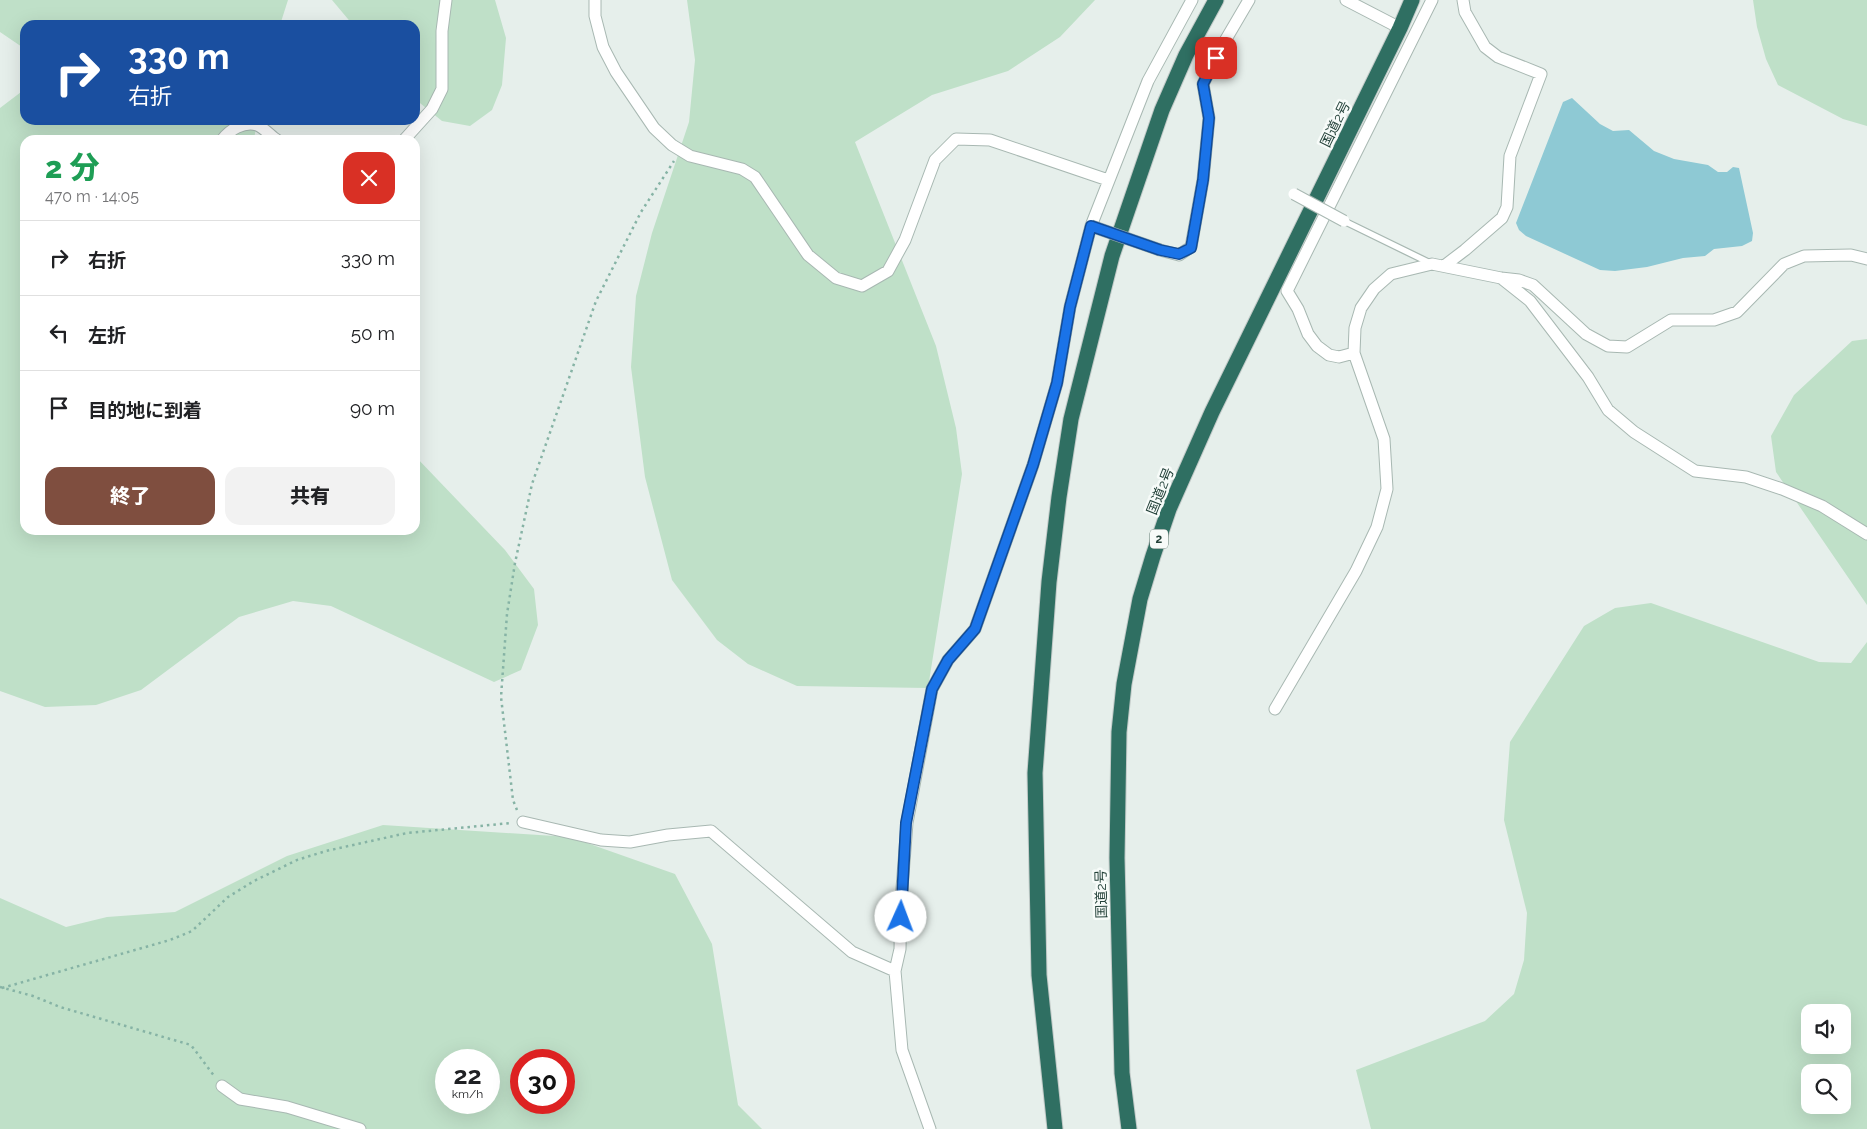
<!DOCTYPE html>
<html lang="ja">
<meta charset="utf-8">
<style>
:root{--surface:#fff;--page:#f2f2f2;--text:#202124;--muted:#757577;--line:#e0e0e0;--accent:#7f4e3f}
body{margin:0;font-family:Raleway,"Noto Sans JP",sans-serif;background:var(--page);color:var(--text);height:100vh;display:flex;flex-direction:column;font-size:19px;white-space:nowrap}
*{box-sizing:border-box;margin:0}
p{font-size:16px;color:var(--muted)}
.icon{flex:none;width:28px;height:28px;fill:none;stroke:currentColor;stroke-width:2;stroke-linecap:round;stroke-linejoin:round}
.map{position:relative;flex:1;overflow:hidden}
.details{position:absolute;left:20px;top:135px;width:400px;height:400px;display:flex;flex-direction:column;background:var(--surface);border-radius:15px;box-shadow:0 5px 20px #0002}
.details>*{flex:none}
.guide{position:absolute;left:20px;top:20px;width:400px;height:105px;border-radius:15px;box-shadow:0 5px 20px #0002;background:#1a4fa0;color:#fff;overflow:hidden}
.buttons{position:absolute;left:1801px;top:1004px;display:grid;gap:10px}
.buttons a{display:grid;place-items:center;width:50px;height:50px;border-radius:10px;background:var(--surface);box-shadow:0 5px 20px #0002;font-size:25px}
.speed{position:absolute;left:435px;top:1049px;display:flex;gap:10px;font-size:25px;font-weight:700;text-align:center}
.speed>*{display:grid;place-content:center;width:65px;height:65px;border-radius:50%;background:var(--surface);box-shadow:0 5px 20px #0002;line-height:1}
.speed small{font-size:12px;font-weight:400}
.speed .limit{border:8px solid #d22;background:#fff;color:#111}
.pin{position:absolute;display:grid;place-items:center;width:42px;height:42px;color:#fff;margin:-21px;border-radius:10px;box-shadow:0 2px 8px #0006}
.me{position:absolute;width:55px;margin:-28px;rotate:2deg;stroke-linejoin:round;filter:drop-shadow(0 0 4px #0008)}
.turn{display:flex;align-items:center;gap:18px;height:105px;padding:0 25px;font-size:22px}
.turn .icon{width:65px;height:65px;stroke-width:2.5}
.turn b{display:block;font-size:35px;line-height:42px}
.round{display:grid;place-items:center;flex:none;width:52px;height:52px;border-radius:15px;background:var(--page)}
.overview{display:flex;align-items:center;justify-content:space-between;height:85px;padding:0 25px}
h1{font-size:30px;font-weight:800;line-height:38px;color:#1e9e55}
.cta{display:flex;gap:10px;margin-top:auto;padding:10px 25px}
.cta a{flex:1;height:58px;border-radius:15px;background:var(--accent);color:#fff;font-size:20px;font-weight:800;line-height:58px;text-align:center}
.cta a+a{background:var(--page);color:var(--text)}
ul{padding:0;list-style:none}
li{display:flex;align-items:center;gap:15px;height:75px;padding:0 25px;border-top:1px solid var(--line)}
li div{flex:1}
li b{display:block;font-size:19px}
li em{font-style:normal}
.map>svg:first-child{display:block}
.green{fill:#bfe0c8;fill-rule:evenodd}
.water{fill:#8ec9d4}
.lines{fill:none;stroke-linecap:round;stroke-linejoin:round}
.lane-casing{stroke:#a8b8b2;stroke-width:8}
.street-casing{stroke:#a8b8b2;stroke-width:13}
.highway-casing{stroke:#c2cac8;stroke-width:17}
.path{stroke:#86b3a5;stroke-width:2.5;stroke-dasharray:2.5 4;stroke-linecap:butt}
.lane{stroke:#fff;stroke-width:5.5}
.street{stroke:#fff;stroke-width:11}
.highway{stroke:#2f6f62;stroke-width:15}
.street-bridge-casing{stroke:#a8b8b2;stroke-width:13;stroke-linecap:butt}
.street-bridge{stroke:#fff;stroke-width:11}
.route-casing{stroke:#114b97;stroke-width:12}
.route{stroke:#1a73e8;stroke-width:9}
.labels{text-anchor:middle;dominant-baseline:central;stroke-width:5;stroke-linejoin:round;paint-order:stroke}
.shield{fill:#f7fbf9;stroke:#637a73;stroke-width:1}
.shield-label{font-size:12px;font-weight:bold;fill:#24423a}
.street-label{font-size:14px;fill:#24423a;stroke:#f7fbf9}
</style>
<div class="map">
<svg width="1867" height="1129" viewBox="0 0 1867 1129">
<rect width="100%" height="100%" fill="#e6efeb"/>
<path class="green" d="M0,0H288L280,25H25V49L0,32Z
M332,0H495L506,38L502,85L492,110L470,126L442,121L415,99V25H353Z
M687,0H1095L1060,37L1008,71L932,95L855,142L936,346L956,428L962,474L928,688L797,686L748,664L717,640L672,580L645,477L631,367L636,296L652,233L689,122L695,60Z
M1753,0H1867V126L1843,119L1778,85L1766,59L1757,27Z
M25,89V120H257L254,140H25V530H415V456L505,550L534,589L538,625L521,670L494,682L331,606L293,601L239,617L141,690L96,705L45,707L0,691V108Z
M1867,339V605L1776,472L1771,436L1794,395L1852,341Z
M1651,603L1819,662L1851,663L1867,642V1129H1371L1356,1070L1485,1021L1514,994L1524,960L1527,913L1504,820L1510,742L1584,626L1615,608ZM1842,1012V1045H1810V1012ZM1842,1072V1105H1810V1072Z
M383,825L570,837L675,874L712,944L738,1105L762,1129H0V898L66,927L107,917L175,912L287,856ZM446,1060H489V1102H446ZM521,1060H564V1102H521Z"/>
<path class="water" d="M1572,98L1600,124L1613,131L1629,130L1654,151L1674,159L1708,165L1718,172H1727L1733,167L1739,168L1753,233L1752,241L1742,246L1714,249L1705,256L1683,258L1647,267L1615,271L1600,270L1526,236L1519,230L1516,223L1563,102Z"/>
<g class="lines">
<defs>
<path id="lane" d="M1344,221L1430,263"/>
<path id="street" d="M595,0V16L603,47L616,72L654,128L672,145L690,156L742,169L755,177L808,255L836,278L862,286L888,271L905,240L935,160L956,139L990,140L1108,180
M1346,0L1400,28
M222,140C229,130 244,121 257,125C264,128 271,136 277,140
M404,140L432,109L442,89V31L446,0
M1160,250L1179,255L1191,247L1203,180L1209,118L1203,84L1222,46L1249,0
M1444,266L1465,250L1502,218L1507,207L1510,156L1541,74L1498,57L1485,47L1465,12L1463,0
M1501,278L1530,301L1588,377L1608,410L1634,432L1695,471L1746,477L1782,489L1822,506L1867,534
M1354,353L1339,357L1329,355L1317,346L1308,334L1298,309L1287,291L1432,0
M1275,709L1356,571L1377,527L1387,489L1384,439L1354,353L1355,328L1361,308L1374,289L1391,274L1432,264L1501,278L1519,280L1533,285L1586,334L1608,346L1627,347L1671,320H1714L1737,312L1784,264L1804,256L1851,255L1867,259
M523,822L601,840L630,842L668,835L711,831L852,952L895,971
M222,1086L240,1099L287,1107L360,1129
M930,1129L902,1050L895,971L900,949L901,901L907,823L932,689L948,660L975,629L1033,465L1057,383L1070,307L1091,226L1148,81L1192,0"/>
<path id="highway" d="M1055,1129L1039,975L1035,773L1049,582L1059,497L1071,419L1112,256L1162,110L1186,55L1216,0
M1129,1129L1122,1073L1117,858L1119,732L1124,684L1140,599L1153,556L1169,509L1212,412L1400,28L1412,0"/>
</defs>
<use href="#lane" class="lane-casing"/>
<use href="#street" class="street-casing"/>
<use href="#highway" class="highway-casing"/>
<path class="path" d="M517,810L513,800L501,697L507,614L515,563L532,484L596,301L641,212L674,161
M0,987L33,996L60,1007L191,1045L215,1077
M2,988L170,940L192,931L228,897L254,881L297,860L326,851L407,833L511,823"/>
<use href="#lane" class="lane"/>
<use href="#street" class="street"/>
<use href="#highway" class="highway"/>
<defs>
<path id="street-bridge" d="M1294,194L1344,221
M1091,226L1160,250"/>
</defs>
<use href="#street-bridge" class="street-bridge-casing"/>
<use href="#street-bridge" class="street-bridge"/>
</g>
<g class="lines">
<defs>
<path id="route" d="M901,917L906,823L932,689L948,660L975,629L1033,465L1057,383L1070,307L1091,226L1160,250L1179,254L1191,248L1203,180L1209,118L1203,84L1216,58"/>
</defs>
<use href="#route" class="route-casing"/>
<use href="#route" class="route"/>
</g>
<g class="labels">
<rect class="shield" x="1150" y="529.5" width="18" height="19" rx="4"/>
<g class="shield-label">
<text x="1159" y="539">2</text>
</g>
<g class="street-label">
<text transform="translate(1335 124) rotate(-64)">国道2号</text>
<text transform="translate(1160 491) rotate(-68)">国道2号</text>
<text transform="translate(1101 894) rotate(-91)">国道2号</text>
</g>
</g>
</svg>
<div class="buttons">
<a><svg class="icon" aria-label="sound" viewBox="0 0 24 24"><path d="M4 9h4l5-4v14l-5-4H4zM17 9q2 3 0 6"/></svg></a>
<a><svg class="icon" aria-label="search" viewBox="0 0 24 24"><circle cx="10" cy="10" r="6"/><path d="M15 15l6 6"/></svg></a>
</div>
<div class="speed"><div>22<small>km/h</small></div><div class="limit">30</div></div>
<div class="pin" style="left:1216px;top:58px;background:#d93025"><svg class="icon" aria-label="arrive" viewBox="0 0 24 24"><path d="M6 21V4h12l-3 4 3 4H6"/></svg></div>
<svg class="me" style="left:901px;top:917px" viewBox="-20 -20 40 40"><circle r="19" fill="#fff"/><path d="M0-13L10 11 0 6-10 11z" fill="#1a73e8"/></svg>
<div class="guide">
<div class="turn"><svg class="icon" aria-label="right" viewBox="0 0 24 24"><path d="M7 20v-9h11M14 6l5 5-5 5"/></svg><div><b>330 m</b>右折</div></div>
</div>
<section class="details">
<div class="overview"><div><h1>2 分</h1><p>470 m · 14:05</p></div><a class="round" style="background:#d93025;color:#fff"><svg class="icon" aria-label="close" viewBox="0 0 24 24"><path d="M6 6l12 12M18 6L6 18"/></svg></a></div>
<ul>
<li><svg class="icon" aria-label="right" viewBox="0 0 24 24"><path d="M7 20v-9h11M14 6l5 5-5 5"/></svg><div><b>右折</b></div><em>330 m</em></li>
<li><svg class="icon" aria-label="left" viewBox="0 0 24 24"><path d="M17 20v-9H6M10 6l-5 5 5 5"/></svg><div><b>左折</b></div><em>50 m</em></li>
<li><svg class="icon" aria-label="arrive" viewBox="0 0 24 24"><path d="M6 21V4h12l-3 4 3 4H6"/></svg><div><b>目的地に到着</b></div><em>90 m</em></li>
</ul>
<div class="cta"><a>終了</a><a>共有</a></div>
</section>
</div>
